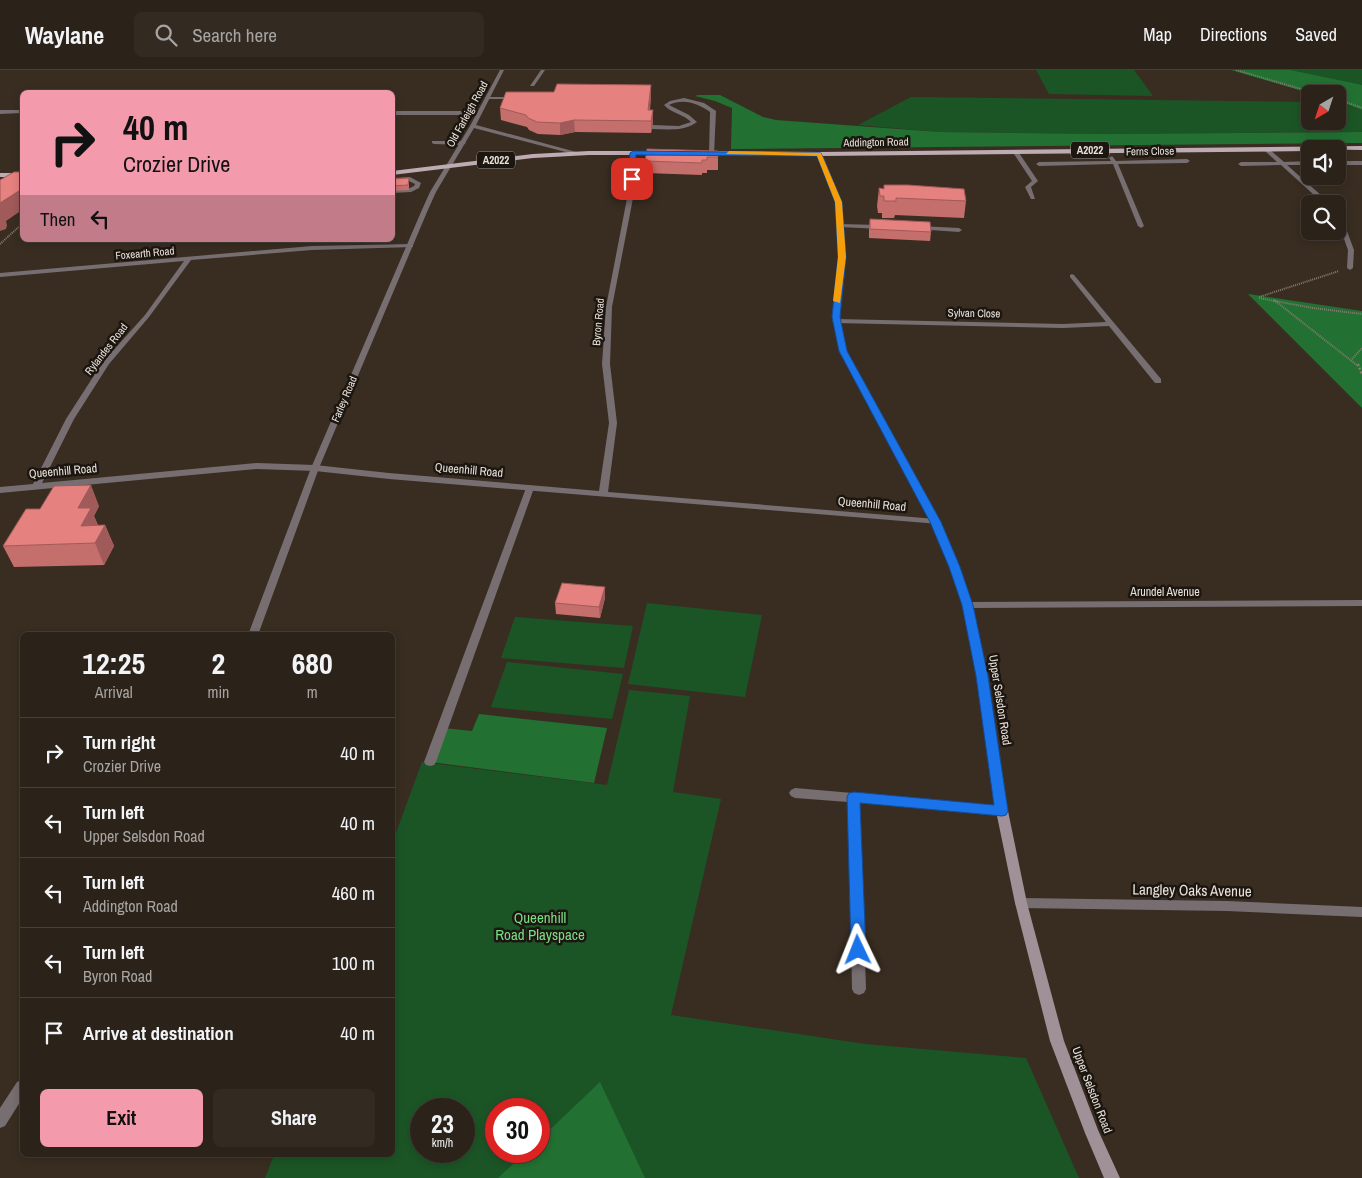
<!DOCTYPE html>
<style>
:root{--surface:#2b2219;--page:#332a22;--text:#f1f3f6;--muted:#a6a4a2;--line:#473f38;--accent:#f39aac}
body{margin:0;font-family:"Archivo Narrow",sans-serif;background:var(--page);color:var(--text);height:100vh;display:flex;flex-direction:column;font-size:19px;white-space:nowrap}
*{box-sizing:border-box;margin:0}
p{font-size:16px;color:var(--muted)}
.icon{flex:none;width:28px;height:28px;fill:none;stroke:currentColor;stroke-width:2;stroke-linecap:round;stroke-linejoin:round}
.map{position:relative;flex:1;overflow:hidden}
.sheet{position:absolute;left:20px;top:562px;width:375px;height:525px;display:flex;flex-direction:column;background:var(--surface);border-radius:8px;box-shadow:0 2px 8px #0003,0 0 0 1px var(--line)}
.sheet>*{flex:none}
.banner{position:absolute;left:20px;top:20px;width:375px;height:152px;border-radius:8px;box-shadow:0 2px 8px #0003,0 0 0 1px var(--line);background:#f39aac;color:#111;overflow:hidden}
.needle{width:32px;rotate:219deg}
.tools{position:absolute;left:1301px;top:15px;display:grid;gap:10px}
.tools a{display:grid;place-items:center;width:45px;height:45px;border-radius:8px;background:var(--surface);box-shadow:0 2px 8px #0003,0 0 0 1px var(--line);font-size:25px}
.speed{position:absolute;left:410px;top:1028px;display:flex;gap:10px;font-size:25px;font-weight:700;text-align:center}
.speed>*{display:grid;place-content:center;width:65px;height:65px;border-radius:50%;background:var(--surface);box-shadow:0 2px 8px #0003,0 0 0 1px var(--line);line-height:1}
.speed small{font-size:12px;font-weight:400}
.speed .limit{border:8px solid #d22;background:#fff;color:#111}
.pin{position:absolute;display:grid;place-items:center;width:42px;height:42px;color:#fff;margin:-21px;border-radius:10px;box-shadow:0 2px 8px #0006}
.me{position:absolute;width:55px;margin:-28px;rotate:358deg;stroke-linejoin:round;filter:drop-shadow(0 0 4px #0008)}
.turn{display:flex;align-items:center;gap:18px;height:105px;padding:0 20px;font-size:22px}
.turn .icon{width:65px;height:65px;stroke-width:2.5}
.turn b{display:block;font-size:35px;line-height:42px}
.then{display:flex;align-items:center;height:48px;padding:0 20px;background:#0003;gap:10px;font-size:19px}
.eta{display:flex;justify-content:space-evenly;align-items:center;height:85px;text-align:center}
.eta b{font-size:30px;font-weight:700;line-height:35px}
.cta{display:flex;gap:10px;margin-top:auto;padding:10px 20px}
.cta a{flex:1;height:58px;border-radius:8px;background:var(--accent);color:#111;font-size:20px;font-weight:700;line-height:58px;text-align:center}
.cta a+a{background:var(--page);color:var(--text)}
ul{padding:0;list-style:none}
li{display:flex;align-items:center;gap:15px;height:70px;padding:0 20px;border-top:1px solid var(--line)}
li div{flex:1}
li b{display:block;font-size:19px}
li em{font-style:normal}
header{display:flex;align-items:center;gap:30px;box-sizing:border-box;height:70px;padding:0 25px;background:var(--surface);border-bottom:1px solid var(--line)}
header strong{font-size:24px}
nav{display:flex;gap:28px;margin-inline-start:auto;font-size:18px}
.search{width:350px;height:45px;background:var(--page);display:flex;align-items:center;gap:12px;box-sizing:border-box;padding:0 18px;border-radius:8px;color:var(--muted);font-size:19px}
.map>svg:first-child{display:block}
.green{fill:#1b5526;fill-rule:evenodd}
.forest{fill:#227132}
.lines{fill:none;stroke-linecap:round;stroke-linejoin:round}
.path-far1{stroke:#877c72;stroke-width:2;stroke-dasharray:1 1;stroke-linecap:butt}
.path{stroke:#877c72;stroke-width:2.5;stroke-dasharray:2 2;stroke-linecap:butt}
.service{fill:#776e72;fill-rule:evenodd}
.minor{fill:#776e72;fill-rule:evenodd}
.tertiary{fill:#776e72;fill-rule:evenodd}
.secondary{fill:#9f9197;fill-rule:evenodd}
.primary{fill:#beacb4;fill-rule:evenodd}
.wall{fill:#c56f6d}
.shaded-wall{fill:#a05a59}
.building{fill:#e5817f;stroke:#a05a59}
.route{fill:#1a73e8;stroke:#114b97}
.slow{fill:#f59e0b}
.labels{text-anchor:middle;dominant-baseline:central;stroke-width:5;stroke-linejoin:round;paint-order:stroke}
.far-street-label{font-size:11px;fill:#e9e1d9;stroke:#1c1611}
.shield{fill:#1c1611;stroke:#aca49d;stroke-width:1}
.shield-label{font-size:11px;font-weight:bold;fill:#e9e1d9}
.street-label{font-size:12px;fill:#e9e1d9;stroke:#1c1611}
.near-street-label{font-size:15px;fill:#e9e1d9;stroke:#1c1611}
.near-park-label{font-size:15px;fill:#79de86;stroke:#1c1611}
</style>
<header>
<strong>Waylane</strong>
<div class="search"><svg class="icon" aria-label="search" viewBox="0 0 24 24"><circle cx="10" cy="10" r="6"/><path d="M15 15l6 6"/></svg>Search here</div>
<nav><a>Map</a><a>Directions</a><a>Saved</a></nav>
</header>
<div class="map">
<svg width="1362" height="1108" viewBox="0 0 1362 1108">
<rect width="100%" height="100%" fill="#392d21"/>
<path class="green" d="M1036,0H1134L1153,26L1049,24Z
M1241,0H1362V36L1338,24Z
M911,27L1310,32V51H1338V32L1362,40V62L1104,64L940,62L858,55Z
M647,533L762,545L745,627L628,614Z
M515,547L633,556L624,598L501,588Z
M507,592L623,604L612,649L491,637Z
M629,620L690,626L673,722L721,729L671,945L865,974L1026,988L1079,1108H265L274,1085H392L393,771L422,692L607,715ZM421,1039H464V1081H421ZM496,1039H539V1081H496Z"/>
<path class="forest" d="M1231,0H1290L1362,15V40L1338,31V24H1313Z
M698,25H720L763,47L776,50L940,62L1104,64L1362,62V73L731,79L732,38L715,31L695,26Z
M1248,224L1362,241V338Z
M479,644L607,658L594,713L430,692L443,658L472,661Z
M600,1012L645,1108H498L527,1081H539V1070Z"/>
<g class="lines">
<path class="path-far1" d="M1236,0L1318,24
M1338,29L1362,38
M0,174L22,154
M1259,227L1339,201
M1259,228L1313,238L1362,244
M1274,230L1358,296
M1352,289L1362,278"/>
<path class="path" d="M1358,294L1362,305"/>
<path class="service" d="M541,0H545L534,16H530Z
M485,27H516L518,28L516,29H487Z
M684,28L704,33L716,41L714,84L709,83L710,42C698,33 683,28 669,35L689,45L697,52C684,62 667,59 652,59L649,57L652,55L679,56L691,52C683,44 671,43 664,35L670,31Z
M432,71H463L466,73L463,75L434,74L432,73Z
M1013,80H1017L1038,111L1031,117L1035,129H1031L1025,117L1032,111L1012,81Z
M392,108L410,107L421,113L419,118L411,122L392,123V119L410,118L414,116L415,114L409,111L392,112Z
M838,154L881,155L884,157L881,159L840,157L837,155Z
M918,156L959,158L962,160L959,162L916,159V157Z
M530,415L534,418L436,692L434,695L430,696L426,695L424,692L526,418Z"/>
<path class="minor" d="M0,40H22V43L0,44Z
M392,41H479L482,43L479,45H392Z
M1264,78H1268L1284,92L1310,91V95H1287L1331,134H1324L1281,95L1241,96L1238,94L1241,92H1277L1264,80Z
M633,81L636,83L635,118L612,237L610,294L617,353L608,422L936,449L941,452L939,454L389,409L315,401L257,399L0,423V417L33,414L66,349L102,293L145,245L184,191L0,207V203L312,176L411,174L413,175V177L312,180L191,190L149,247L109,294L74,349L42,413L257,393L315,395L389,403L599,421L609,353L602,294L606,237L629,118L630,83Z
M1112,86L1116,91L1187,89L1190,91L1187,93L1118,94L1144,156L1141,158L1138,156L1113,94L1039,96L1036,94L1039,92L1111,91L1109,88Z
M1338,91H1362V95H1338Z
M1338,143L1341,145L1354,180L1353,198L1350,200L1347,198L1348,180L1338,152Z
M1072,204L1074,205L1161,309V313H1155L1109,256L1063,258L836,253L832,251L836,249L1063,254L1106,252L1070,207V205Z
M1362,530V536L967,538L962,535L967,532Z
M795,718L1002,736L1006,738L1008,741L1006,744L1002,746L860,733L866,919L864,923L859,925L854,923L852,919L848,732L795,728L791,726L789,723L791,720Z
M1021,828L1227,831L1362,837V847L1227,841L1021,838L1017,837L1015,833L1017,829Z"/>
<path class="tertiary" d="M500,0H504L476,55L580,83L577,85L474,58L436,122L427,142L319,398L258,565H248L311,398L421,142L430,122L470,56Z
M22,1010V1029L5,1056L0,1058V1038L17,1012Z"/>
<path class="secondary" d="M819,82L822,84L842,132L845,187L840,247L847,281L941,452L960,497L972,535L987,606L1008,741L1027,833L1064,971L1098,1060L1120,1108H1104L1085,1063L1050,971L1015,833L996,741L977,606L962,535L950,497L931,452L839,281L832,247L839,187L836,132L816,84Z"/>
<path class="primary" d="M1362,76V80L1310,79V81L819,86L701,85L698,83L701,81L819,82Z
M589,81H664L667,83L664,85H589L533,88L392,105V101L533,84Z
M0,103H22V107H0Z"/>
</g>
<path class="wall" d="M554,22L651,26L650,40L653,52L651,63L575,62L560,65L538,64L529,60L527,57L501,50L500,38Z
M718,81V100H707V103H702V105L645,103V91Z
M392,109L409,112V120L392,121Z
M884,115L966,131L964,148L895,145L894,148H882V143H878L877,136L879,118L884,119Z
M870,149L931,162L930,171L869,168V158Z
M99,436L94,446L98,455H105L114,476L104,495L14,497L3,476Z
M605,528L600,548L556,544L555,533Z"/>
<path class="shaded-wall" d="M651,15V26L648,52V40Z
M653,40V52L651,63V51Z
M574,50L575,62L560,65V53Z
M22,119V140L6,151L7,155L6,159L0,161V133Z
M91,415L99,436L94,446L99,459L81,456L78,438Z
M105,455L114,476L104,495L95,473Z
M605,517V528L600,548L599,537Z"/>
<path class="building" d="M557,14L651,15L648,40H653L651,51L574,50L560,53L537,52L528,48L526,45L500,38L506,22H554Z
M647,79L718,81V87H707V90H702V93L645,91Z
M14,102H22V119L0,133V110Z
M409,108L408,115L392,116V109Z
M884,115H908L964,119L966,131L896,128V131H884V126H880L879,118L884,119Z
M870,149L930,152L931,162L870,159Z
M91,415L78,438H91L81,456L105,455L95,473L3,476L26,439H40L54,416Z
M562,513L605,517L599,537L555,533Z"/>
<path class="route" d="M633,81L821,83L842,132L846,187L840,247L847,281L941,452L960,497L973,535L988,606L1008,741L1006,745L1002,746L860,733L866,880L863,885L858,887L853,885L851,880L847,727L849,723L854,722L994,735L976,606L962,535L949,497L930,452L839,281L832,247L838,187L835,132L817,86L636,85L635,109L632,111L629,109L630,83Z"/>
<path class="slow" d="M729,81L821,83L842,132L846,187L840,233L833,231L838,187L835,132L817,86L726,84Z"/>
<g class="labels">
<g class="far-street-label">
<text transform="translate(467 44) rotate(-61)">Old Farleigh Road</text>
<text transform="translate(876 72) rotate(-1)">Addington Road</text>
<text transform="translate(1150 81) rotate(-1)">Ferns Close</text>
<text transform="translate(145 183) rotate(-5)">Foxearth Road</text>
<text transform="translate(974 243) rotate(1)">Sylvan Close</text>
<text transform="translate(598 252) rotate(-85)">Byron Road</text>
<text transform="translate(106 279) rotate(-52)">Rylandes Road</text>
<text transform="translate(344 329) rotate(-67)">Farley Road</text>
</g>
<g class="shield">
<rect x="1071" y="71.5" width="38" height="17" rx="4"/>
<rect x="477" y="81.5" width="38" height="17" rx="4"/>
</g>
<g class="shield-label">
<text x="1090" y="80">A2022</text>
<text x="496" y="90">A2022</text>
</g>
<g class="street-label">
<text transform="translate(469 400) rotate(5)">Queenhill Road</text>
<text transform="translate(63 401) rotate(-5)">Queenhill Road</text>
<text transform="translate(872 434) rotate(5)">Queenhill Road</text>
<text x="1165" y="522">Arundel Avenue</text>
<text transform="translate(1000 630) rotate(81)">Upper Selsdon Road</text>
<text transform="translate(1092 1020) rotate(69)">Upper Selsdon Road</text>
</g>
<g class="near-street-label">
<text transform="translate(1192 820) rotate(1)">Langley Oaks Avenue</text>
</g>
<g class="near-park-label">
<text x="540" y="847">Queenhill<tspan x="540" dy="17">Road Playspace</tspan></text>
</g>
</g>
</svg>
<div class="tools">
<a><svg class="needle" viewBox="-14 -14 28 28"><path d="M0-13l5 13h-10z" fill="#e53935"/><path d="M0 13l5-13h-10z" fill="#a6a4a2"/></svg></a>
<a><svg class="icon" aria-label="sound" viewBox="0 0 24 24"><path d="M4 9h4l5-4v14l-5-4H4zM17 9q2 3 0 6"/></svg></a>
<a><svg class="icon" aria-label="search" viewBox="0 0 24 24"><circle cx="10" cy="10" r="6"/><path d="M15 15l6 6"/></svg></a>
</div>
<div class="speed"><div>23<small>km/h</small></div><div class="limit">30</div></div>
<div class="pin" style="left:632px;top:109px;background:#d93025"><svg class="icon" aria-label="arrive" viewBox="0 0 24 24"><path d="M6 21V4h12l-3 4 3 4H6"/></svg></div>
<svg class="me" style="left:858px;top:880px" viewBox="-20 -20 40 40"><path d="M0-17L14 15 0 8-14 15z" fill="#1a73e8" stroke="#fff" stroke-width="4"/></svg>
<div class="banner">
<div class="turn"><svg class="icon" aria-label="right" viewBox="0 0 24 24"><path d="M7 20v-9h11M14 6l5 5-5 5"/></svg><div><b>40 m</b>Crozier Drive</div></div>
<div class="then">Then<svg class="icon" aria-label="left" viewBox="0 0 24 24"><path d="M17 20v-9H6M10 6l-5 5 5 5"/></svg></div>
</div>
<section class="sheet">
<div class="eta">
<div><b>12:25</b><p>Arrival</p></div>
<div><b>2</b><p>min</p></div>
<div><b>680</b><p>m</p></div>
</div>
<ul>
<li><svg class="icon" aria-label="right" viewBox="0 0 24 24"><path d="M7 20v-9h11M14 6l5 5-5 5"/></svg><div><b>Turn right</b><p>Crozier Drive</p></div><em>40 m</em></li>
<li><svg class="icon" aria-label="left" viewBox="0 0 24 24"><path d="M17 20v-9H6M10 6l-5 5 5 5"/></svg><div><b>Turn left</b><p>Upper Selsdon Road</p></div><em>40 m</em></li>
<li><svg class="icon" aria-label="left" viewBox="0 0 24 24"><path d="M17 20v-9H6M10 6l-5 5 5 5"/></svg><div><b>Turn left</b><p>Addington Road</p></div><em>460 m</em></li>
<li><svg class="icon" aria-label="left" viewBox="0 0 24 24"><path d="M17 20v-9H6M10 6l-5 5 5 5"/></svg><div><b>Turn left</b><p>Byron Road</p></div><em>100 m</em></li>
<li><svg class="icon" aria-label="arrive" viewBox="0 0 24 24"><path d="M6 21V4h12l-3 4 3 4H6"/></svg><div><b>Arrive at destination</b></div><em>40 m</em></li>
</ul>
<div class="cta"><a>Exit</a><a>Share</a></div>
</section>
</div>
